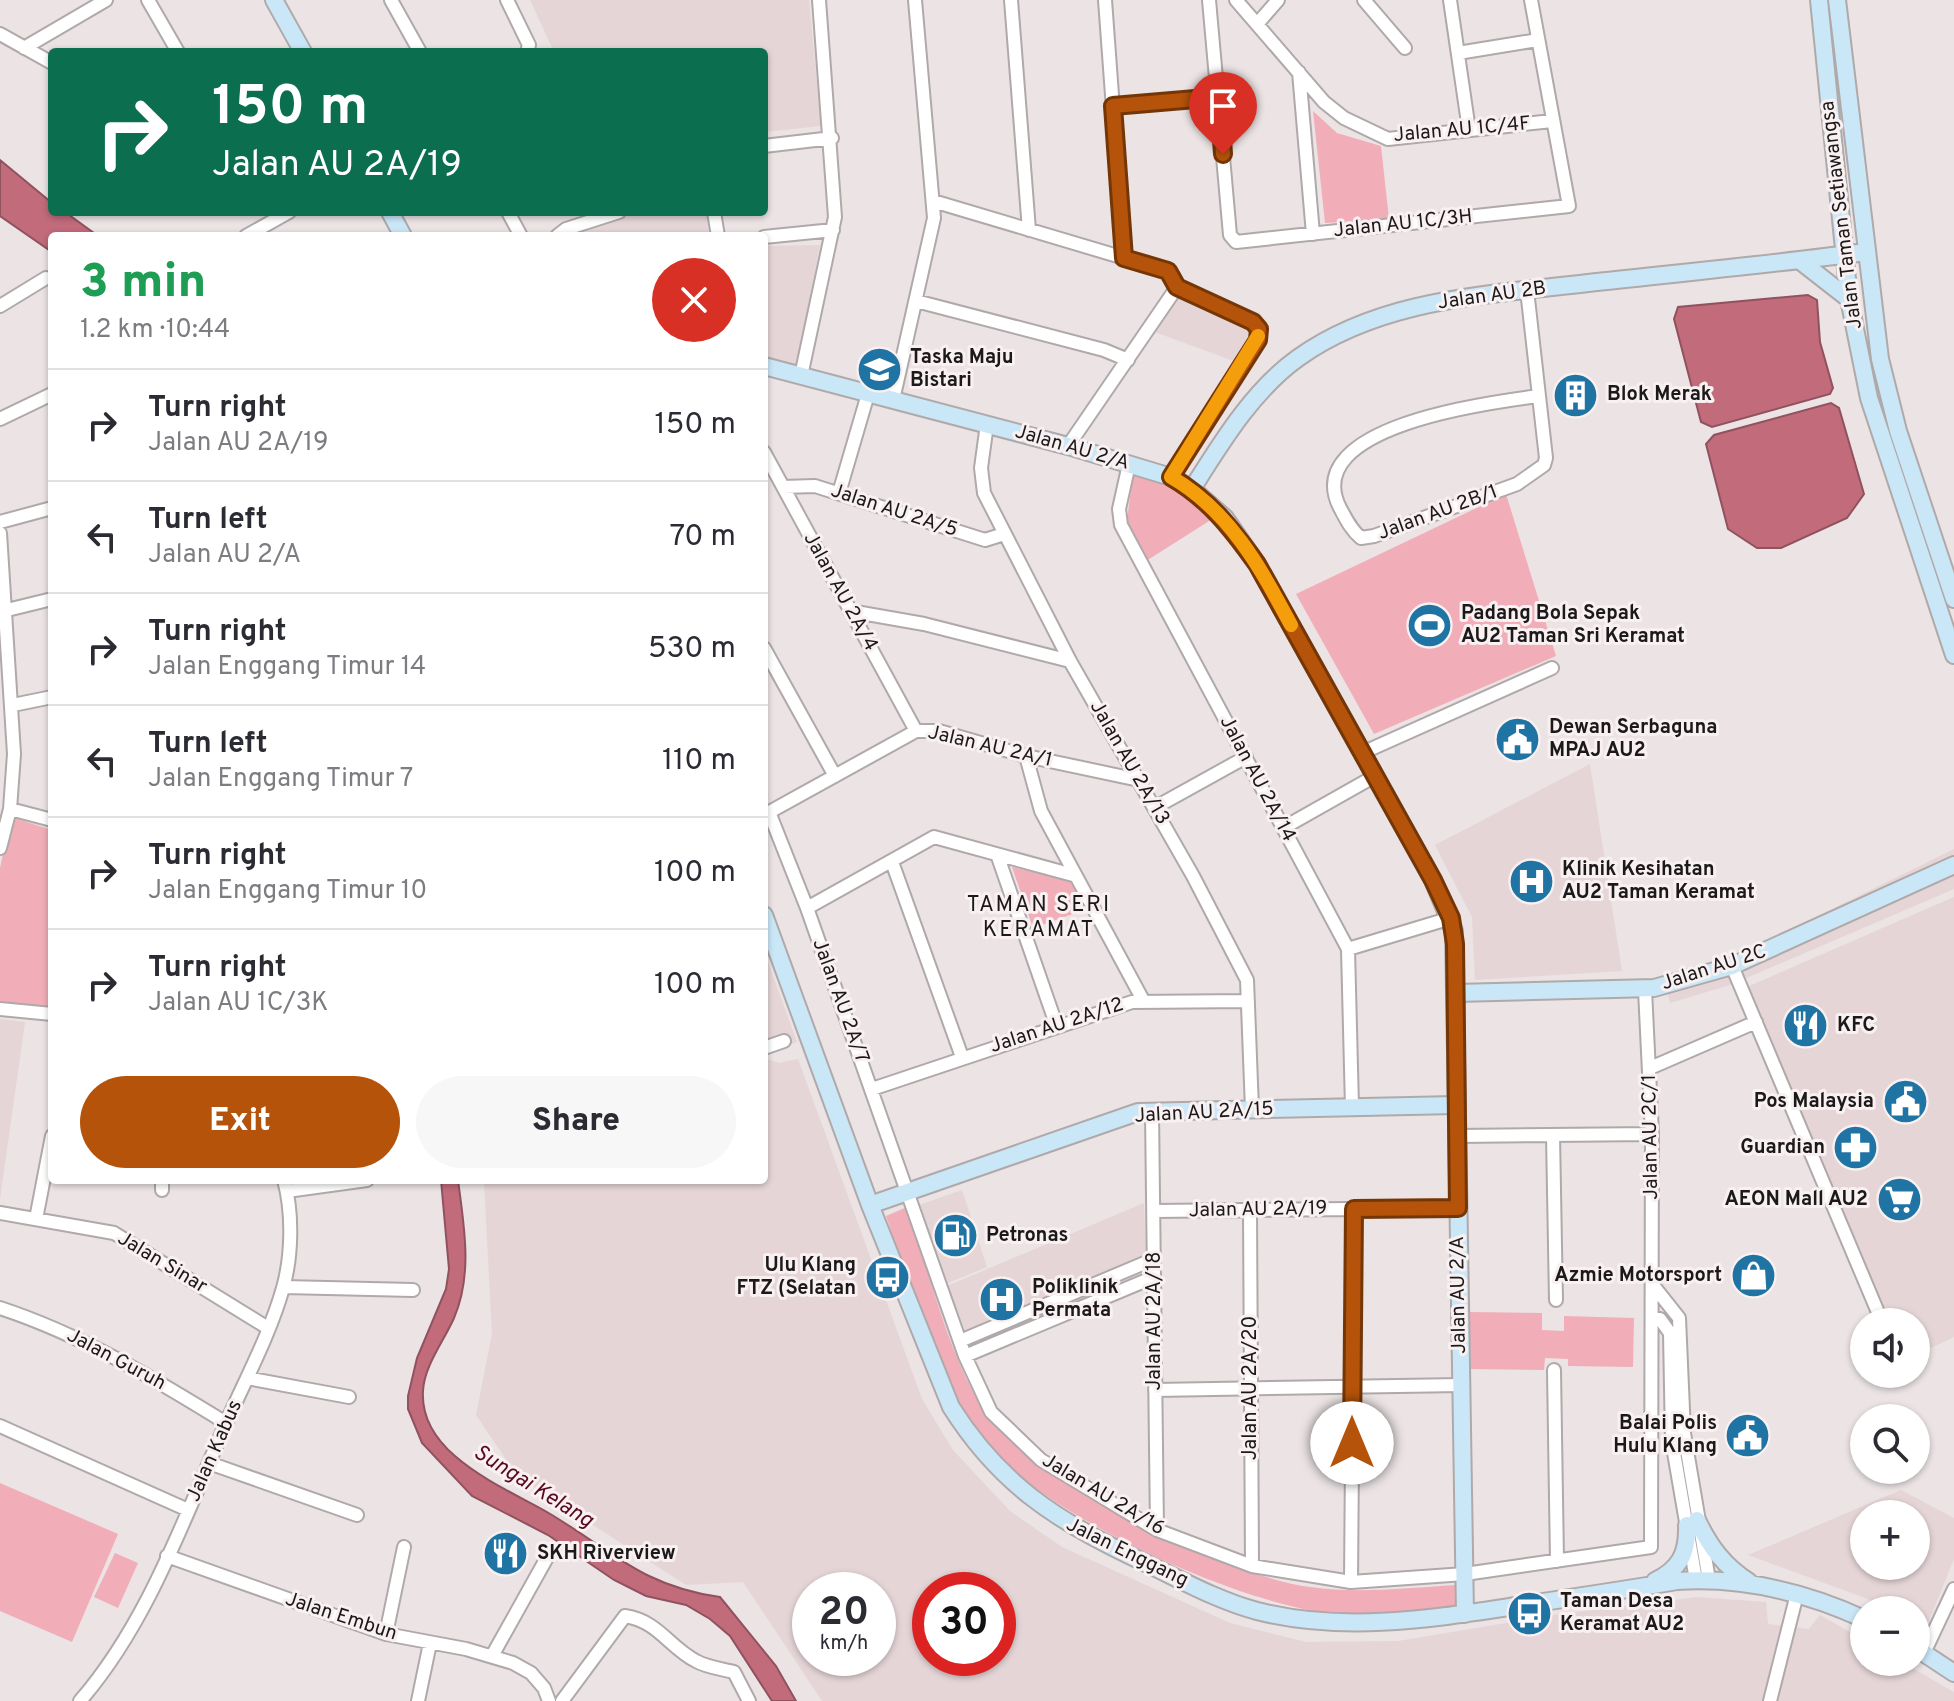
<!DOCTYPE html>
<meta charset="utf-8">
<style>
:root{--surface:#fff;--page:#f7f7f7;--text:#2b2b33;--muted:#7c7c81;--line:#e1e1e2;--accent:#b45309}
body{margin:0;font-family:Overpass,sans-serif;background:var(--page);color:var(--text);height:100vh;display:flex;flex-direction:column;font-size:30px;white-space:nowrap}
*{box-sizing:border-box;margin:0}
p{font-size:26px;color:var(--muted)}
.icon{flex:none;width:44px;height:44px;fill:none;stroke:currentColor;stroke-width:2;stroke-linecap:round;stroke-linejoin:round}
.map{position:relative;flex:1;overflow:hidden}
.details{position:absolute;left:48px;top:232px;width:720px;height:952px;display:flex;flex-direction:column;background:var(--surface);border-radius:8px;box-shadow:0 2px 6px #0004}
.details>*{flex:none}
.hud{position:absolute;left:48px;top:48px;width:720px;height:168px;border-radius:8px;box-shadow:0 2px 6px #0004;background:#0b6e4f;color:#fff;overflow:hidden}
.fabs{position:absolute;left:1850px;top:1308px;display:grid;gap:16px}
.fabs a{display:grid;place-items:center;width:80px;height:80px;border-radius:50%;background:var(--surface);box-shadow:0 2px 6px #0004;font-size:40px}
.speed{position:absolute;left:792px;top:1572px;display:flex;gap:16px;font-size:40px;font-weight:700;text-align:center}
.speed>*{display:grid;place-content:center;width:104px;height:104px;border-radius:50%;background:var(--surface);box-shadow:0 2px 6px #0004;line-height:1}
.speed small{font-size:20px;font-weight:400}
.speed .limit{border:12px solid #d22;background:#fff;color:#111}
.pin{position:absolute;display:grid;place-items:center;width:68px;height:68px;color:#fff;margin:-82px -34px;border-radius:50% 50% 50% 0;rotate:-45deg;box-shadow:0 0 8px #0007}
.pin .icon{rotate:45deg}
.me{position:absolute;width:88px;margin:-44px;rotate:0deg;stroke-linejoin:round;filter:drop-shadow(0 0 6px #0008)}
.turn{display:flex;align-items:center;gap:28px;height:168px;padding:0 32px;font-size:36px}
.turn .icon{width:104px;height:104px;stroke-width:2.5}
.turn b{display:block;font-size:56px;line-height:68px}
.round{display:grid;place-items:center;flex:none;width:84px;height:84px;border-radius:42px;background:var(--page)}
.head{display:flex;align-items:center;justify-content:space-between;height:136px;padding:0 32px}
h1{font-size:48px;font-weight:800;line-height:60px;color:#1e9e55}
.action{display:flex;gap:16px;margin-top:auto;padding:16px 32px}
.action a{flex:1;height:92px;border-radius:48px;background:var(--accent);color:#fff;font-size:32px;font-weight:800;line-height:92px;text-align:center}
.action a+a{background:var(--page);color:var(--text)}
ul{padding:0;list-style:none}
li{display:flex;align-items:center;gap:24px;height:112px;padding:0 32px;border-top:2px solid var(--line)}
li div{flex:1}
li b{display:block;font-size:30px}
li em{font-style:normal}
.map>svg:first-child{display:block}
.built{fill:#e5d5d7;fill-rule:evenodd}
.green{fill:#f1aeb8}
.water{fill:#c16b7b;stroke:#90525e;stroke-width:2}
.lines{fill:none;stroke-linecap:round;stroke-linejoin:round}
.street-casing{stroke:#b0a9a9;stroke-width:16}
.secondary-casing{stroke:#b0a9a9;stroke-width:20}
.street{stroke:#fff;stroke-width:12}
.secondary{stroke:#cae7f8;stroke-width:16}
.route-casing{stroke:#753606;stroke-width:20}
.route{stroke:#b45309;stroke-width:14}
.slow{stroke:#f59e0b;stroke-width:14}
.labels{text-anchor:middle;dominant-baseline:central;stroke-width:6;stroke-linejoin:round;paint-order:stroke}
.street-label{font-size:20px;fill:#1c191a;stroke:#f8f0f1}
.poi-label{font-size:20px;font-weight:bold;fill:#1c191a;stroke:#f8f0f1;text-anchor:start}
.neighbourhood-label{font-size:22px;letter-spacing:2px;fill:#1c191a;stroke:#f8f0f1}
.water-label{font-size:22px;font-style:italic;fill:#590822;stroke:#f8f0f1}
</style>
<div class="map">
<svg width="1954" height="1701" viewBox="0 0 1954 1701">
<rect width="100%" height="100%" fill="#ebe3e4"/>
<path class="built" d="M530,0H809L821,126L764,132V52H554Z
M640,212H707L709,236H574L586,228Z
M820,245L797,365L764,356V246Z
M1179,292L1250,325L1254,337L1239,363L1152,331Z
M1590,764L1622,971L1475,980L1472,917L1435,845Z
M1954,849V889L1730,985L1670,1003L1663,975L1728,960Z
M1954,897V1337L1916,1355V1322H1887L1747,987Z
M764,951L797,1042L764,1055Z
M0,1019L25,1022L0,1199Z
M764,1058L779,1063L798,1059L922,1399L953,1450L1010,1511L1062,1547L1230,1623L1306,1642L1398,1641L1560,1614L1697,1597L1766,1602L1768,1624L1809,1629L1820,1615L1864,1640V1662H1902L1954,1692V1701H822L743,1582L686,1585L517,1476L476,1415L492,1334L484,1180H764ZM810,1590H878V1658H810ZM930,1590H998V1658H930Z
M962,1190L987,1267L948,1283L919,1205Z
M1144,1203L1146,1257L966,1332L947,1286Z
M1901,1490L1954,1518V1559L1926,1628L1916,1621V1610H1898L1748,1555ZM1864,1514H1916V1566H1864Z"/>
<path class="green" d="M1313,111L1337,133L1381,146L1389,219L1325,223Z
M1133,474L1179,486L1214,518L1146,561L1127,520Z
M1506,494L1556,656L1374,734L1296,594Z
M11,817L52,830V1009L0,1005V868Z
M1012,867L1069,880L1087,909L1033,928Z
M907,1207C929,1271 950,1363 988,1416C1037,1485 1226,1576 1310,1587C1358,1594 1407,1588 1455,1585L1458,1606C1422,1609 1384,1616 1348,1615C1250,1612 1030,1511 973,1430C929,1368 911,1287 886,1216Z
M1469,1312L1542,1313V1330L1564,1331V1316L1634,1318L1633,1367L1568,1366V1359L1545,1358L1544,1370L1468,1369Z
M0,1483L118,1534L72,1642L0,1611Z
M115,1553L138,1563L118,1608L94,1597Z"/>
<path class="water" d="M0,160L52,203V212H65L98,236H52V252L0,216Z
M1808,295L1817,300L1820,342L1833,388L1830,394L1712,427L1701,422L1674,319L1678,307Z
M1831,403L1839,408L1864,494L1847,518L1781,548H1757L1728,529L1706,444L1714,435Z
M441,1180H458C464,1226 473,1274 454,1318C444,1341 424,1366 423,1391C419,1456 507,1488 552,1515C613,1552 645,1587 720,1597L776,1666L796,1701H772L730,1636L710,1619L686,1605L646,1596L614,1580L548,1535L472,1496L422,1443L408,1409V1396L417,1358L446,1289L449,1269Z"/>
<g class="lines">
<defs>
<path id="street" d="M148,0L178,52
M391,0L420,52
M507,0L529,45L527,52
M1011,0L1029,230
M1105,0L1124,258
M1209,0L1230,235L1236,242L1569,206L1531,0
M1236,0L1324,102L1344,118L1388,139L1552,121
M1364,0L1405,48
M1450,0L1469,130
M1258,23L1278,0
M0,34L52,63
M24,48L106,0
M1458,53L1538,40
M1299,72L1313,234
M1113,106L1219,97
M764,146L832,138
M933,201L1168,271L1177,287L1253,322L1259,329L1258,340L1171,477
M508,212L521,236
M714,212L718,236
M246,236L289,212
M557,236L566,229L619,212
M764,237L833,230
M1527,290L1546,458L1544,465L1517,484L1374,536L1361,538C1351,530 1346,519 1340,508C1298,426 1492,402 1539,396
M916,301L1104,350L1128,360
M0,306L46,278
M801,376L835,217L819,0
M893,400L934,218L915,0
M0,419L52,394
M987,424L981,468L984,493L1070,661L1193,876L1247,980L1252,1109
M1068,446L1177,287
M764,452L916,731
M1129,464L1119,509L1121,525L1348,949L1352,1107
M783,487L815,486L985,540L1004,534
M839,493L868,394
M0,522L52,508
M0,533L14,754L10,809L0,848
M7,610L52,599
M850,611L924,624L1070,661
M764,648L835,776
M13,705L52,697
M1362,753L1552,668
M1026,756L1041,811L1144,1002
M1154,808L1246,757
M10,809L52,820
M769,812L807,908L965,1356L991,1412L1041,1460L1157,1530L1252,1566L1351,1582L1465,1574L1651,1547L1652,1134L1645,990
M764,815L916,731H939L1026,756L1139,780
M1283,828L1375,776
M998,857L1056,1024
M892,862L962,1057
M807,908L934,837L1073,875
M1348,949L1451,918
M1732,966L1877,1310
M0,1009L52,1014
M764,1048L784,1041
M1650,1068L1756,1022
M872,1089L1132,1002L1248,1001
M1152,1112L1157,1530
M1553,1135L1556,1300
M1457,1136L1652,1134
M162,1180V1190
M287,1191L367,1180
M1250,1210L1252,1566
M1154,1211L1458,1208
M0,1213L114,1233L268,1328
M36,1219L52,1136
M1652,1284L1679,1318L1684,1433L1709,1580
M284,1287L413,1290
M0,1308C82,1335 153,1378 226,1423
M1652,1317L1660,1319L1670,1333L1672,1441L1696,1580
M960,1341L1154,1259
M965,1356L1154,1277
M1554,1370L1557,1561
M247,1378L349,1397
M1155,1390L1461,1385
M0,1426L188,1510
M209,1463L357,1515
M167,1556L386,1634L466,1649L513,1663L531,1673L544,1688L549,1701
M1351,1582L1354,1209
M386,1634L404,1547
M1924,1653L1954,1589
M492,1656L549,1554
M80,1701C147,1624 183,1521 224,1428C244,1382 269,1337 283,1288C292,1256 293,1213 284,1180
M418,1701L430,1643
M562,1701L625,1616C658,1621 669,1647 696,1661C706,1667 722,1669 734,1672L749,1701
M1770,1701L1797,1594"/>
<path id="secondary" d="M274,0L303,52
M1819,0L1849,299L1869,398L1954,655
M1837,0L1880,359L1898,431L1954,599
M390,212L403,236
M1799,260L1849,299
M764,366L1068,446L1171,477L1192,489L1225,518L1257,564L1433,880L1454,931L1465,1614
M1192,489C1221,443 1253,390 1298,358C1382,298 1489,295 1588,283C1680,273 1773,264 1865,252
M764,915L870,1205L951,1407C999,1483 1055,1520 1135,1558C1174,1576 1215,1600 1257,1611C1344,1633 1429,1619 1516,1606C1570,1598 1624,1590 1677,1581C1742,1577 1805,1592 1864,1619
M1455,993L1654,988L1732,966L1954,865
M870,1205L1138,1112L1456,1105
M1697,1520C1710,1547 1724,1566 1749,1582
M1655,1581C1680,1569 1688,1553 1687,1525
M1916,1648L1954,1673"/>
</defs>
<use href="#street" class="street-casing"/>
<use href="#secondary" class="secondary-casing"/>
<use href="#street" class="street"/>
<use href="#secondary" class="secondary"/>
</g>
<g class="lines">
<defs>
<path id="route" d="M1223,154L1219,97L1113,106L1124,258L1168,271L1177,287L1253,322L1259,329L1258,340L1171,477C1209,499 1232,529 1257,564L1433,880L1451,918L1455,944L1458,1208L1354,1209L1352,1443"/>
</defs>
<use href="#route" class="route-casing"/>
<use href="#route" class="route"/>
<path class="slow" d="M1258,336L1171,477C1230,511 1260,567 1291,625"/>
</g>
<defs>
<symbol id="school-disc" viewBox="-11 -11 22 22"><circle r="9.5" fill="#2074a4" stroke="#f8f0f1"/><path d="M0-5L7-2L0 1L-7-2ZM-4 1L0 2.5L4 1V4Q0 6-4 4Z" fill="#fff"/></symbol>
<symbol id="building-disc" viewBox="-11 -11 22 22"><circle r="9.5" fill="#2074a4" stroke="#f8f0f1"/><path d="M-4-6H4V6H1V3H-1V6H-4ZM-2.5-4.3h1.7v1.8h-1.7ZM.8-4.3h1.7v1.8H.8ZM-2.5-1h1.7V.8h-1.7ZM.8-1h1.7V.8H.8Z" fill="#fff"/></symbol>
<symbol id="stadium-disc" viewBox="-11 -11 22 22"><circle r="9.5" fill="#2074a4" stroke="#f8f0f1"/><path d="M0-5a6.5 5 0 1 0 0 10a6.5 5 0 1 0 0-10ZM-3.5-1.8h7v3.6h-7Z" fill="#fff"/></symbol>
<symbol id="civic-disc" viewBox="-11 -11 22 22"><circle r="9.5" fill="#2074a4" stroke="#f8f0f1"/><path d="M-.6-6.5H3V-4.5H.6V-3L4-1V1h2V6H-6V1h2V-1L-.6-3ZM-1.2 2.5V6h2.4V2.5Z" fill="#fff"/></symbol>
<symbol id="hospital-disc" viewBox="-11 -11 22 22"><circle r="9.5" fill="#2074a4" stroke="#f8f0f1"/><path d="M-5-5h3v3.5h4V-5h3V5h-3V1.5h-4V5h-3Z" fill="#fff"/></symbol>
<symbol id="restaurant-disc" viewBox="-11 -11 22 22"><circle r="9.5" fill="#2074a4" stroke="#f8f0f1"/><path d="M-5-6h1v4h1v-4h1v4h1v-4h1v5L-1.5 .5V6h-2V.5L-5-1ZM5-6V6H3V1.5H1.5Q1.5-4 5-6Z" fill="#fff"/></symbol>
<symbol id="pharmacy-disc" viewBox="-11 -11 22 22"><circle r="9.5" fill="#2074a4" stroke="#f8f0f1"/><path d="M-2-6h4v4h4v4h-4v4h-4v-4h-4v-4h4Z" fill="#fff"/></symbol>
<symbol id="supermarket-disc" viewBox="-11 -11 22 22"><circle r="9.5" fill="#2074a4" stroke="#f8f0f1"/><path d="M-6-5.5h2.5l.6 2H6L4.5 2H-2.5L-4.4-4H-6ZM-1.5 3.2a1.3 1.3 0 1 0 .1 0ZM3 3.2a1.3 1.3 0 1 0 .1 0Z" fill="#fff"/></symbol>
<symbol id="fuel-disc" viewBox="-11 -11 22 22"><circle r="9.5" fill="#2074a4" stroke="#f8f0f1"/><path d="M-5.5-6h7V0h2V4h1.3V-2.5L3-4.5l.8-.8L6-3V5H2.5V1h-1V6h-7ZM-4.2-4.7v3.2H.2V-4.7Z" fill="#fff"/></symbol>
<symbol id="shop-disc" viewBox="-11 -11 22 22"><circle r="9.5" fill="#2074a4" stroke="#f8f0f1"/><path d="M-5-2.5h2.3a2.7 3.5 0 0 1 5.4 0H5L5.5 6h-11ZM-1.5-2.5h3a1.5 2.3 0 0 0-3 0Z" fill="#fff"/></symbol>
<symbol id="bus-disc" viewBox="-11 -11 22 22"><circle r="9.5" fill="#2074a4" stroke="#f8f0f1"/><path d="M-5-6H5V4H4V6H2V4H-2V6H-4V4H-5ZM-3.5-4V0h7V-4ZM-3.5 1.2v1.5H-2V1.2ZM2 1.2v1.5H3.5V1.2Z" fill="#fff"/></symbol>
</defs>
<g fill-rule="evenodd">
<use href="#school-disc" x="854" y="344" width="51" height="51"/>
<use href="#building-disc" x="1550" y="370" width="51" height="51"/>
<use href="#stadium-disc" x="1404" y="600" width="51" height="51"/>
<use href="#civic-disc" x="1492" y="714" width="51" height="51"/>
<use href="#hospital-disc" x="1506" y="856" width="51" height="51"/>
<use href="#restaurant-disc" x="1780" y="1000" width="51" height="51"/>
<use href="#civic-disc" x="1880" y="1076" width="51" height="51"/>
<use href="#pharmacy-disc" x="1830" y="1122" width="51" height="51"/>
<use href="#supermarket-disc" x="1874" y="1174" width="51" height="51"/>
<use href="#fuel-disc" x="930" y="1210" width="51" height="51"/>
<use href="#shop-disc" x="1728" y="1250" width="51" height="51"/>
<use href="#bus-disc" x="862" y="1252" width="51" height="51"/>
<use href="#hospital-disc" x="976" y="1274" width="51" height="51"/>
<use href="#civic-disc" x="1722" y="1410" width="51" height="51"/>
<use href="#restaurant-disc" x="480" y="1528" width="51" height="51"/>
<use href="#bus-disc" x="1504" y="1588" width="51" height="51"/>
</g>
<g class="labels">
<g class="street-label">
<text transform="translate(1462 130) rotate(-5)">Jalan AU 1C/4F</text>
<text transform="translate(1842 215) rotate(-97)">Jalan Taman Setiawangsa</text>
<text transform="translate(1403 224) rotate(-6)">Jalan AU 1C/3H</text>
<text transform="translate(1492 296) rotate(-8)">Jalan AU 2B</text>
<text transform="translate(1072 448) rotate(16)">Jalan AU 2/A</text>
<text transform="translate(894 511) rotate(18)">Jalan AU 2A/5</text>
<text transform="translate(1438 513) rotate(-20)">Jalan AU 2B/1</text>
<text transform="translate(840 592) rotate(61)">Jalan AU 2A/4</text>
<text transform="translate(990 747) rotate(13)">Jalan AU 2A/1</text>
<text transform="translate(1129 763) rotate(60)">Jalan AU 2A/13</text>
<text transform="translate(1257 779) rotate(62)">Jalan AU 2A/14</text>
<text transform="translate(1714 968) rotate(-18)">Jalan AU 2C</text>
<text transform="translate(840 1001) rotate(70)">Jalan AU 2A/7</text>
<text transform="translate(1057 1026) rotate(-18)">Jalan AU 2A/12</text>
<text transform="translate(1204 1113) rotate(-3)">Jalan AU 2A/15</text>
<text transform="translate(1651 1137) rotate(-91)">Jalan AU 2C/1</text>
<text transform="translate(1258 1210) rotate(-1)">Jalan AU 2A/19</text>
<text transform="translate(162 1263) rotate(31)">Jalan Sinar</text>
<text transform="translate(1459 1295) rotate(-91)">Jalan AU 2/A</text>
<text transform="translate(1155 1321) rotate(-90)">Jalan AU 2A/18</text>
<text transform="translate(116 1360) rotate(28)">Jalan Guruh</text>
<text transform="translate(1251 1388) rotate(-90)">Jalan AU 2A/20</text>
<text transform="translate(215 1451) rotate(-66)">Jalan Kabus</text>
<text transform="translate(1103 1495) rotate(31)">Jalan AU 2A/16</text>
<text transform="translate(1127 1553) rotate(26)">Jalan Enggang</text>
<text transform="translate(341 1617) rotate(18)">Jalan Embun</text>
</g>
<g class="poi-label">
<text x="910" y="358">Taska Maju<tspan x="910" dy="23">Bistari</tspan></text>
<text x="1607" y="395">Blok Merak</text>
<text x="1461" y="614">Padang Bola Sepak<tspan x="1461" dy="23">AU2 Taman Sri Keramat</tspan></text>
<text x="1549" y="728">Dewan Serbaguna<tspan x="1549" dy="23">MPAJ AU2</tspan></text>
<text x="1562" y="870">Klinik Kesihatan<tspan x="1562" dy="23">AU2 Taman Keramat</tspan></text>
<text x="1837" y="1026">KFC</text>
<text x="1874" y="1102" text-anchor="end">Pos Malaysia</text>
<text x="1825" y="1148" text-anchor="end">Guardian</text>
<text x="1868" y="1200" text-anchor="end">AEON Mall AU2</text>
<text x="986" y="1236">Petronas</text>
<text x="856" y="1266" text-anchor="end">Ulu Klang<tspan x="856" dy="23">FTZ (Selatan</tspan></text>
<text x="1722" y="1276" text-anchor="end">Azmie Motorsport</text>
<text x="1032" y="1288">Poliklinik<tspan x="1032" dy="23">Permata</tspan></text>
<text x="1717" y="1424" text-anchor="end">Balai Polis<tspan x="1717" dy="23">Hulu Klang</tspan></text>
<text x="537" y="1554">SKH Riverview</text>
<text x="1560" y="1602">Taman Desa<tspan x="1560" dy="23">Keramat AU2</tspan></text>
</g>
<g class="neighbourhood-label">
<text x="1039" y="905">TAMAN SERI<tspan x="1039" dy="25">KERAMAT</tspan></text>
</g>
<g class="water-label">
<text transform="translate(533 1487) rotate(32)">Sungai Kelang</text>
</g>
</g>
</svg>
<div class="fabs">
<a><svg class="icon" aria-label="sound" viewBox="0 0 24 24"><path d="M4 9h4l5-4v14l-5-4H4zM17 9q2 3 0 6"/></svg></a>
<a><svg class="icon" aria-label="search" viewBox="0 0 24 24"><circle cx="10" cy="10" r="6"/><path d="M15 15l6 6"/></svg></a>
<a>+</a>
<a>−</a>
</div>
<div class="speed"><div>20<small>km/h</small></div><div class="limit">30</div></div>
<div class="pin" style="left:1223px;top:154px;background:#d93025"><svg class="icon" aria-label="arrive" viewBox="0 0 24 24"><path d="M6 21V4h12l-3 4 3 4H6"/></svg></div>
<svg class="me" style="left:1352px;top:1443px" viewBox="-20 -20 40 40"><circle r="19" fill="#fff"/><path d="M0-13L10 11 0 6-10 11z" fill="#b45309"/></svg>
<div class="hud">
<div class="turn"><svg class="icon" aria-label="right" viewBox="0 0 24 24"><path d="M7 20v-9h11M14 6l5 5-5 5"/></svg><div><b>150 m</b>Jalan AU 2A/19</div></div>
</div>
<section class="details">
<div class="head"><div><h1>3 min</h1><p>1.2 km · 10:44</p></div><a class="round" style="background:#d93025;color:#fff"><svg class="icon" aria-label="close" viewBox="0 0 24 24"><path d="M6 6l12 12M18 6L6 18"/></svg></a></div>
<ul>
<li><svg class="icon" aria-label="right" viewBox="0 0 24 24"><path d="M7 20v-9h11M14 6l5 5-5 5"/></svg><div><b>Turn right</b><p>Jalan AU 2A/19</p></div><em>150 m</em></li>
<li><svg class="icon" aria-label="left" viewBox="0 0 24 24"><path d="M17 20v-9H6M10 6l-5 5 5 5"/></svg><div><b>Turn left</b><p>Jalan AU 2/A</p></div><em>70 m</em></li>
<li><svg class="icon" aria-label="right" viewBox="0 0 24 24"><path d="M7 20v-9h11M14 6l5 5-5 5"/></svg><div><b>Turn right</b><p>Jalan Enggang Timur 14</p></div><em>530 m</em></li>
<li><svg class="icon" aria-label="left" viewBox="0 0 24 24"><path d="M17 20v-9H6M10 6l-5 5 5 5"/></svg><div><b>Turn left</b><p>Jalan Enggang Timur 7</p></div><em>110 m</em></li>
<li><svg class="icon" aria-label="right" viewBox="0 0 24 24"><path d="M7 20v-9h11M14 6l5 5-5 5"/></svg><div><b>Turn right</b><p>Jalan Enggang Timur 10</p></div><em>100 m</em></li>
<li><svg class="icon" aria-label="right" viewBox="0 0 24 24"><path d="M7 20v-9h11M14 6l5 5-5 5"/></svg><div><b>Turn right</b><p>Jalan AU 1C/3K</p></div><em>100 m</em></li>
</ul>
<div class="action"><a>Exit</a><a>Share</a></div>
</section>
</div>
